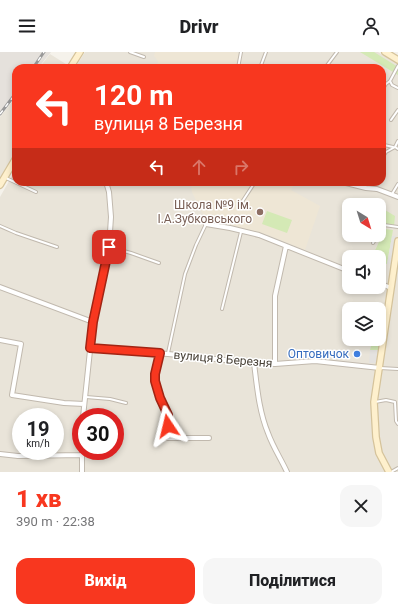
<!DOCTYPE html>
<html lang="uk">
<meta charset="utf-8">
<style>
:root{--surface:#fff;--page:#f6f6f6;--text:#202124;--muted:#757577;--accent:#f8371f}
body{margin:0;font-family:Roboto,sans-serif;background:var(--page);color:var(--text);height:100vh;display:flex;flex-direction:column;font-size:15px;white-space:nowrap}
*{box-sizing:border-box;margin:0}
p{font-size:13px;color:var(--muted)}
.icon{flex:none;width:22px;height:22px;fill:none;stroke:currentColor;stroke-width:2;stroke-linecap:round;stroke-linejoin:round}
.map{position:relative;height:420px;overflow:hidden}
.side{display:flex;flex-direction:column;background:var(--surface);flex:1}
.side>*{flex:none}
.guide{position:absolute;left:12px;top:12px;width:374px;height:122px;border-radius:12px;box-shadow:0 2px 6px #0003;background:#f8371f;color:#fff;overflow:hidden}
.needle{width:26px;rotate:142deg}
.controls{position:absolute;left:342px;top:146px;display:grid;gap:8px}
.controls a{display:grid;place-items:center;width:44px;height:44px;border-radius:8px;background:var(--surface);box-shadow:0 2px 6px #0003;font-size:20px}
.speed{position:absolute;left:12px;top:356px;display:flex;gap:8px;font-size:20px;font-weight:700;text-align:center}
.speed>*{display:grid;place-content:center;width:52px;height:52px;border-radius:50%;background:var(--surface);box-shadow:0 2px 6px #0003;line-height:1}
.speed small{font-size:10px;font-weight:400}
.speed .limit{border:6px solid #d22;background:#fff;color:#111}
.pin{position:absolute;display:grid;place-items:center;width:34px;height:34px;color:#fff;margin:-17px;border-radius:8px;box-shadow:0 2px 6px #0006}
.me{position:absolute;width:44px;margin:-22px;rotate:350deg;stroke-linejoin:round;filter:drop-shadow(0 0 3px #0008)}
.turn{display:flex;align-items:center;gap:14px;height:84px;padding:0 16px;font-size:18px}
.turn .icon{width:52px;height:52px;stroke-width:2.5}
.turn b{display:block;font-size:28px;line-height:34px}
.lanes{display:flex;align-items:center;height:38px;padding:0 16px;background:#0003;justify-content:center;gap:20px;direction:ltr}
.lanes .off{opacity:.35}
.round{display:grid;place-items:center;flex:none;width:42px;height:42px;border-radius:12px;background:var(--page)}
.overview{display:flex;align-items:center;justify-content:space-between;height:68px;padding:0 16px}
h1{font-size:24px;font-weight:800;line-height:30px;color:var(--accent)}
.primary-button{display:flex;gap:8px;margin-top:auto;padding:8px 16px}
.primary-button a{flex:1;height:46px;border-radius:12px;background:var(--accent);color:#fff;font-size:16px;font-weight:800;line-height:46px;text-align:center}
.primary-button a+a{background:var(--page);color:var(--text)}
header{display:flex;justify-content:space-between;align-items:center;height:52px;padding:0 16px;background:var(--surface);font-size:18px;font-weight:800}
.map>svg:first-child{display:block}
.residential{fill:#e9e4d9;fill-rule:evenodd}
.industrial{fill:#e5e1dc}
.education{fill:#eee6d5}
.green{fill:#d4e9b5}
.parking{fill:#e4e2df}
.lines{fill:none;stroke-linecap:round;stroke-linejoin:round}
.lane-casing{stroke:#c1b9ae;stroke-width:4}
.street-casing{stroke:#c1b9ae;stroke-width:6}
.secondary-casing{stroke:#d5c39b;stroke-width:8}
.lane{stroke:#fff;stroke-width:2}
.street{stroke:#fff;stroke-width:4}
.secondary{stroke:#fef0cd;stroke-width:5.5}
.rail-casing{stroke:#999;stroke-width:3}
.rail{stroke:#fff;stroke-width:1.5;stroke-dasharray:4.5;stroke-linecap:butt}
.route-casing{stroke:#a12414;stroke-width:10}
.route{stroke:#f8371f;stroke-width:7}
.education-dot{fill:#8d6e63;stroke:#fff;stroke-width:1.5}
.shop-dot{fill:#3f7fe0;stroke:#fff;stroke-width:1.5}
.labels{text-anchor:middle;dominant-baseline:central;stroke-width:3;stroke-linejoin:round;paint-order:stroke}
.education-label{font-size:12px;fill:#785e54;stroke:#fff;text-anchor:end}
.shop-label{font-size:12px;fill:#366cbe;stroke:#fff;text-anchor:end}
.street-label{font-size:12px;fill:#4a4339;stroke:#fff}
</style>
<header><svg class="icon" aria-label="menu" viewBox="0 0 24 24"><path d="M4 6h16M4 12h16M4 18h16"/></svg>Drivr<svg class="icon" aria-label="person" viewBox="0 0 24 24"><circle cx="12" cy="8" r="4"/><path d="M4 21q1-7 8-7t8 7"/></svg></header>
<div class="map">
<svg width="398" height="420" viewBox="0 0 398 420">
<rect width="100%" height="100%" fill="#f5f2eb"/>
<path class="residential" d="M85,0H378L398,13V420H0V145L16,117V130H382V16H75ZM349,153H379V183H349ZM349,205H379V235H349ZM349,257H379V287H349ZM21,365H55V399H21ZM81,365H115V399H81Z
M50,2L69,14L68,16H39Z
M16,45V103L0,130V65Z"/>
<path class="industrial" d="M0,0H51L38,16H16V43L0,62Z"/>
<path class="education" d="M155,0H235L239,1L236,16H156L158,9L154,4Z
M192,130H295L291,138L320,154L305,198L268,183L205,166L192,140L191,132Z"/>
<path class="green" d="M360,0H374L398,15V23Z
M385,158L395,164L394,174L379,172V166Z
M267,159L292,168L287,181L262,172Z
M385,177L393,178L387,212L379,210V205H372Z
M379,266L384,267L379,298H370L373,287H379Z"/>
<path class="parking" d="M392,184H396L391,212H387Z
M370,298H379L377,311H369Z"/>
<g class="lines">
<defs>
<path id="lane" d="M130,0L144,5
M238,16L241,0
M260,16L266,0
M325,16L337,0
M390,29L392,33L398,36
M382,38L386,32L390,29L398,14
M391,68L398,58
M398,89L395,95L398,97
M382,94L384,93L393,95
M382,106L386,100L395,95
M6,126L36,140
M91,130L105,131
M392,142L398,132
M240,153L255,130
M0,174L16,181L57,195
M379,181L384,173L398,175
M373,191L378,183
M109,195L131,201L159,211
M222,257L241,180
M168,301L185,222L196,193L206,172
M380,316L398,317
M86,345L110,347L126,351
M375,350L386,348L395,350L396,369L398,372
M391,420L398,416"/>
<path id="street" d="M342,130L366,136L377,137L398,145
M206,172L230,176L259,183L349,219
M379,231L391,236
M0,235L93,270
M0,288L21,292L12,343L64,351L84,352
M90,296L168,302L254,311L275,312L315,309L380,316
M160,301L155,322V329L160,346L168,363V386H209
M254,311C257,335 259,359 268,381C273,395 281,407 287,420
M275,312V244L286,194
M83,365L93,270L109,195L111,165L109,140L106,130
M82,399V420
M0,402L18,404L82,403"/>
<path id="secondary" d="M385,0L398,8
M70,16L80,0
M0,133L16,106
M389,420L379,401L376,385L374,350L398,189"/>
</defs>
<use href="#lane" class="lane-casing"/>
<use href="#street" class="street-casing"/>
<use href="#secondary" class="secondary-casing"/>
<use href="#lane" class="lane"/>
<use href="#street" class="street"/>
<use href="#secondary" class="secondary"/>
<defs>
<path id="rail" d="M33,16L44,0
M0,62L16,41"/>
</defs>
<use href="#rail" class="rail-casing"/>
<use href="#rail" class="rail"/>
</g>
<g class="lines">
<defs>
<path id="route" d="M109,195L93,270L90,296L160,301L155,322V329L160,346L168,363V374"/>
</defs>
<use href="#route" class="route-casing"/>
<use href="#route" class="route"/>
</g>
<circle class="education-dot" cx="260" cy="160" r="4"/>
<circle class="shop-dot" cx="357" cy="302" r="4"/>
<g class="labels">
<g class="education-label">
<text x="252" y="153">Школа №9 ім.<tspan x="252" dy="14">І.А.Зубковського</tspan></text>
</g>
<g class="shop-label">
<text x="349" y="302">Оптовичок</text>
</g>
<g class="street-label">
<text transform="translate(223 307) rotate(5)">вулиця 8 Березня</text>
</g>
</g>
</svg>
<div class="controls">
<a><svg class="needle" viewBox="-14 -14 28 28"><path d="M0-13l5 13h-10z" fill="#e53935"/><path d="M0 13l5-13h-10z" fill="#757577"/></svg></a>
<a><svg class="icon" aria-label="sound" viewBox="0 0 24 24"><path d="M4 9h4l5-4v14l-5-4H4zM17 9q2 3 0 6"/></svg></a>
<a><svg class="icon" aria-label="layers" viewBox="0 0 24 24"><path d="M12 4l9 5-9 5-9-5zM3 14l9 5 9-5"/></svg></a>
</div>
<div class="speed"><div>19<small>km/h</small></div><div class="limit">30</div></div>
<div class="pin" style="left:109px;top:195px;background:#d93025"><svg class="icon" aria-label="arrive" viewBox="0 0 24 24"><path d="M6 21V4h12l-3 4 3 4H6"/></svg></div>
<svg class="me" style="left:168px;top:374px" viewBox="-20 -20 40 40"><path d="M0-17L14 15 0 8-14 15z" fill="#f8371f" stroke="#fff" stroke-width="4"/></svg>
<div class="guide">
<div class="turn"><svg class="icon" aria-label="left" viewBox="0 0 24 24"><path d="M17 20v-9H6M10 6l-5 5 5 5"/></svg><div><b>120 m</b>вулиця 8 Березня</div></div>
<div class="lanes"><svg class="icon" aria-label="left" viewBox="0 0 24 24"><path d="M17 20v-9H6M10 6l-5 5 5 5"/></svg><svg class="icon off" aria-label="ahead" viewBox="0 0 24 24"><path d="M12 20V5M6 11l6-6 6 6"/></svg><svg class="icon off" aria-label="right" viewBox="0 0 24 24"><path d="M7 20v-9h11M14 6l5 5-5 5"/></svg></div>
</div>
</div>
<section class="side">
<div class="overview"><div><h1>1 хв</h1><p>390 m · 22:38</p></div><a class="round"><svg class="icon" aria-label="close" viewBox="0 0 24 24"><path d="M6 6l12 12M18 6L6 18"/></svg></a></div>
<div class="primary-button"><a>Вихід</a><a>Поділитися</a></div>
</section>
